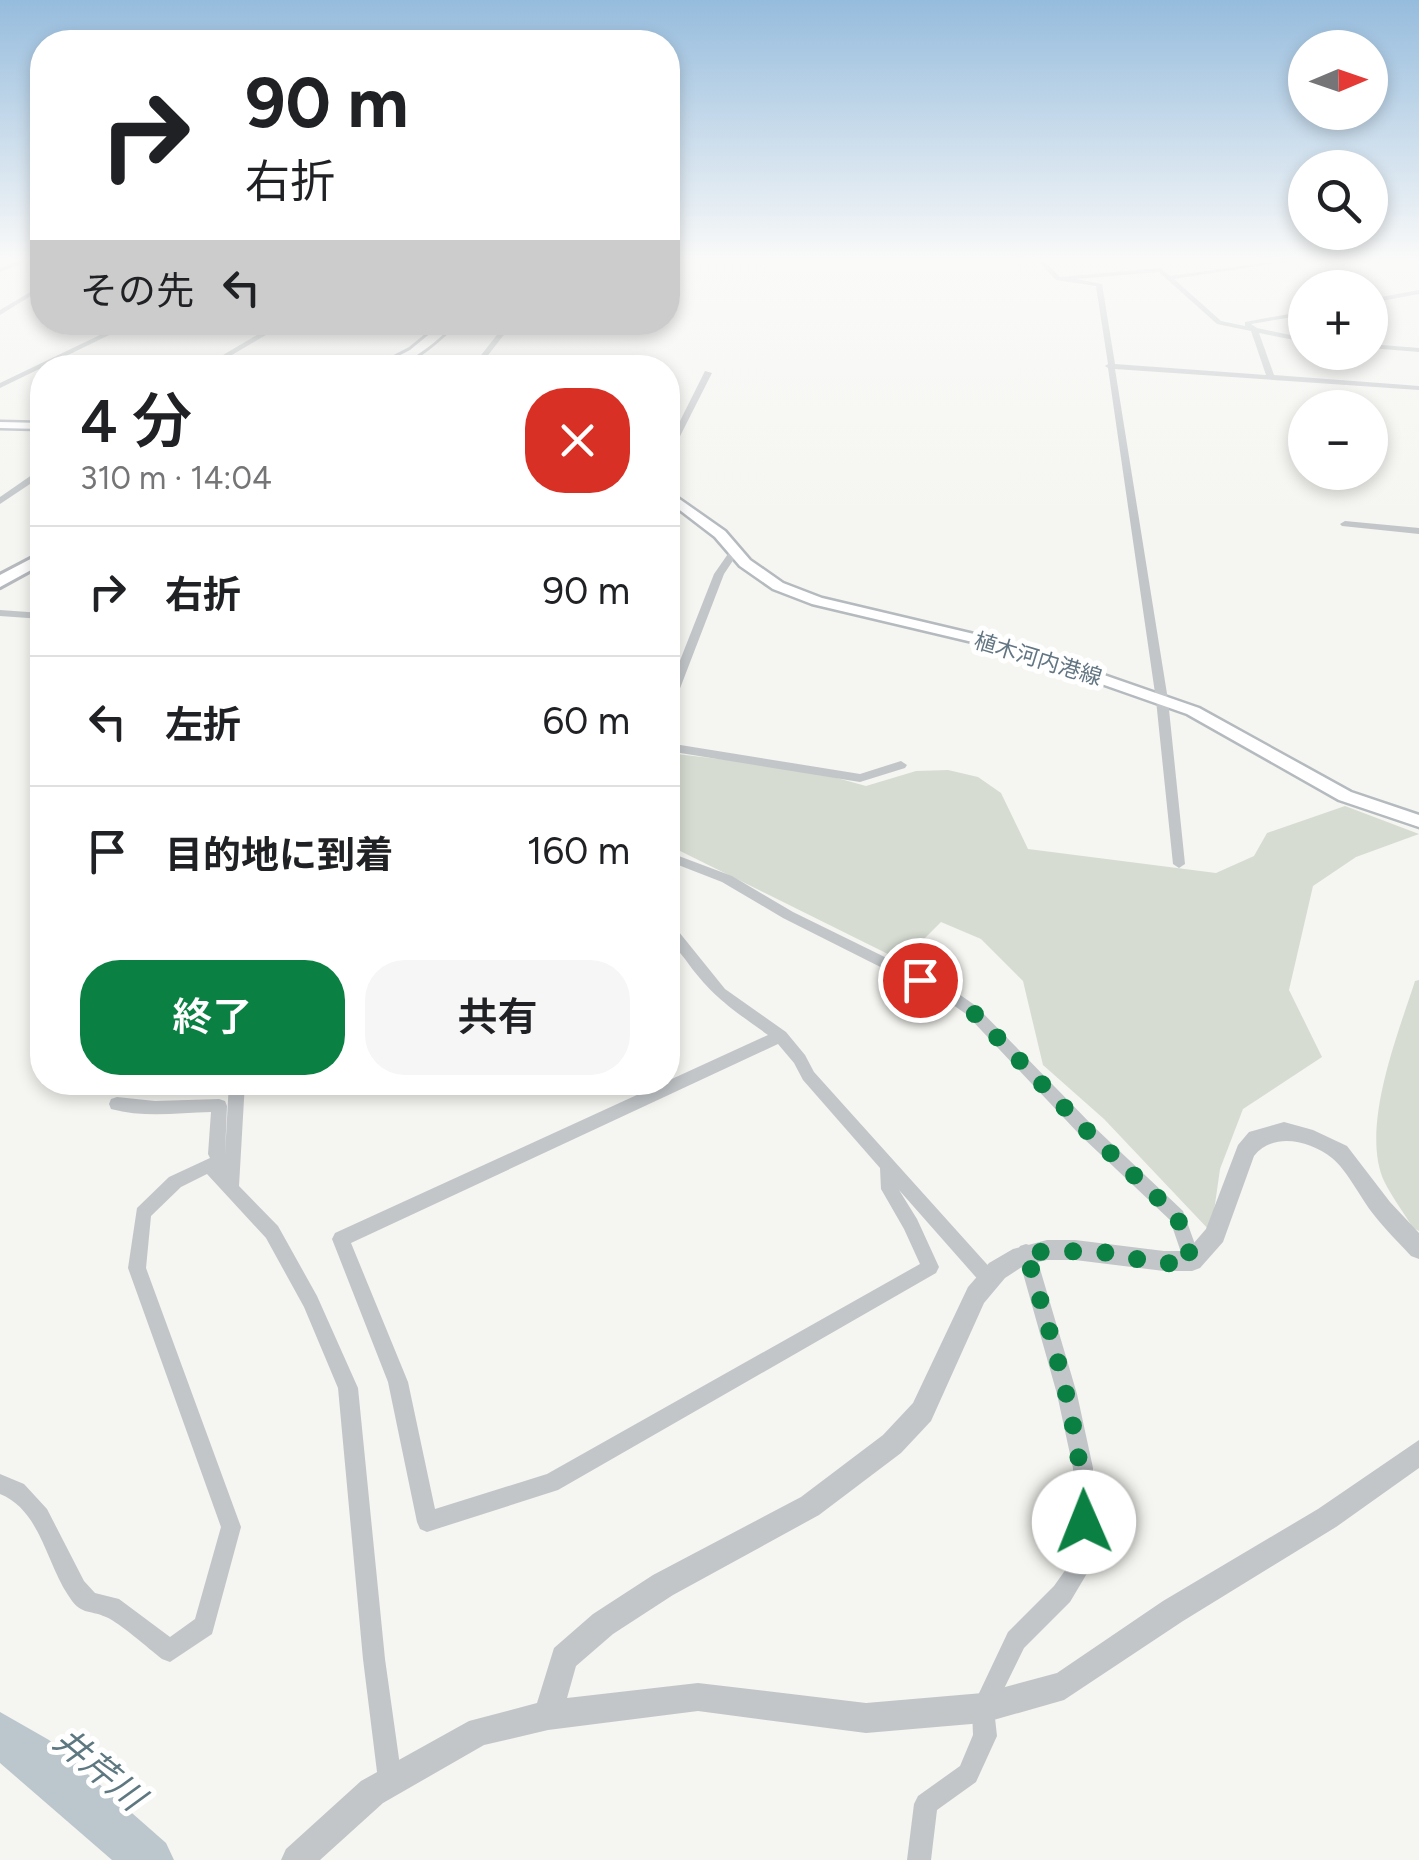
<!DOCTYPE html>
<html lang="ja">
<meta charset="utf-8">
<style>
:root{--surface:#fff;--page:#f6f6f6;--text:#202124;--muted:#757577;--line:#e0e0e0;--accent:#0b8043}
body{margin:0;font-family:Figtree,"Noto Sans JP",sans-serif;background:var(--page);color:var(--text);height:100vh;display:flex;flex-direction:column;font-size:38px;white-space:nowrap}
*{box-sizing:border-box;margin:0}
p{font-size:32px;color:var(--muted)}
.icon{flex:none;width:55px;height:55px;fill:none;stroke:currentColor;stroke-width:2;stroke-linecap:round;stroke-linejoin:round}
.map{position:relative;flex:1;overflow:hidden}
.side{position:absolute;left:30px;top:355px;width:650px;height:740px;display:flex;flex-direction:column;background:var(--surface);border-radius:40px;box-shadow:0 5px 15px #0003}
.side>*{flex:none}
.guide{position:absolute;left:30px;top:30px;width:650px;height:305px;border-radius:40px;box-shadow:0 5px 15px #0003;background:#fff;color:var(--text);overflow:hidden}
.needle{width:65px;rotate:88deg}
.controls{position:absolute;left:1288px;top:30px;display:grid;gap:20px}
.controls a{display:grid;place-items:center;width:100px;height:100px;border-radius:50%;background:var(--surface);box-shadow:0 5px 15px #0003;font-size:50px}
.pin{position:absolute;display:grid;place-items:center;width:85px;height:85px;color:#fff;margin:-42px;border:5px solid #fff;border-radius:50%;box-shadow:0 2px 10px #0007}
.me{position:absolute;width:110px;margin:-55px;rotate:359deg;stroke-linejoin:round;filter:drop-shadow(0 0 8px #0008)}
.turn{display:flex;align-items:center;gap:35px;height:210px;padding:0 50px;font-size:45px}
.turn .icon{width:130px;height:130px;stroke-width:2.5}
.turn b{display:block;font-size:70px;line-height:85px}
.then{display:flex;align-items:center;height:95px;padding:0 50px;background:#0003;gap:20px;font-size:38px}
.round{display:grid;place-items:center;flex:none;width:105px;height:105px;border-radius:40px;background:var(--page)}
.summary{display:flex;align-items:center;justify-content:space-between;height:170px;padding:0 50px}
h1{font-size:60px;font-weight:600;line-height:75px}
.button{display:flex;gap:20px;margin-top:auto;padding:20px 50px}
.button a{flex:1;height:115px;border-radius:40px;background:var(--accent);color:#fff;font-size:40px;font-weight:600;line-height:115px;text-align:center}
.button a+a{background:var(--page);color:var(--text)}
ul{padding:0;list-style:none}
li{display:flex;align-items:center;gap:30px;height:130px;padding:0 50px;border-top:2px solid var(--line)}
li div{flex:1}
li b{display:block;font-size:38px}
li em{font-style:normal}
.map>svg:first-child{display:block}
.green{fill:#d6dcd2}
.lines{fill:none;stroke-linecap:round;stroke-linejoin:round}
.river{fill:#bbc7cc;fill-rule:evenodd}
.secondary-casing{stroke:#b4babe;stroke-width:5}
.primary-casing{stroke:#b5b9bd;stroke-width:6}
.minor{fill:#c2c6c9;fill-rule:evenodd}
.tertiary{fill:#c2c6c9;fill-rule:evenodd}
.secondary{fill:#fff;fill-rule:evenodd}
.primary{fill:#fff;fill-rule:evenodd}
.route{stroke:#0b8043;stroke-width:18;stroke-dasharray:0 32.4}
.labels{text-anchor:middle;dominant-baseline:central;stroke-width:10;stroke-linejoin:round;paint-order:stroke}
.far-street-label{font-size:22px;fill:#627583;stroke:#fff}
.near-water-label{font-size:35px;font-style:italic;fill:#5e7881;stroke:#fff}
</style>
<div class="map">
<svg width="1419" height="1860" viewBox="0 0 1419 1860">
<rect width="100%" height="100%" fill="#f5f5f1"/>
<path class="green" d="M668,753L804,769L866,786L916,771L948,770L978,777L1001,793L1028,849L1216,873L1254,856L1267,833L1345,806L1419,834L1356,857L1313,886L1289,990L1322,1057L1243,1109L1220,1169L1211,1232L1104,1119L1043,1065L1023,981L981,939L941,922L902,961L668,845Z
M1419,980V1231L1413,1228C1404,1213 1392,1197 1384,1181C1360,1128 1398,1034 1415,981Z"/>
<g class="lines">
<path class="river" d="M0,1712L49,1740L166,1843L174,1860H112L0,1763Z"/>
<defs>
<path id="secondary" d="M0,422L42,423V429L0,428Z
M668,491L725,531L750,560L783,583L822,598L1012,643L1199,708L1351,792L1419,815V827L1339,800L1187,714L1002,649L812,604L773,589L740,566L715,537L668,501Z"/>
<path id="primary" d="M444,322H456C434,344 408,368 375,368L410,350Z
M42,553V564L0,587V575Z"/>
</defs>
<use href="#secondary" class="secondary-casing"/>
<use href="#primary" class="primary-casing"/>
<path class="minor" d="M24,259L26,262L0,272V268Z
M1036,259H1042L1060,277L1160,268L1170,276L1292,259L1289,261L1174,279L1221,321L1245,326V322L1305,311V315L1251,324L1257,328L1305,338V342L1259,333L1274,375L1419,386V390L1115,369L1168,700L1185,864L1179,868L1173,864L1156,700L1108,368L1105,366L1108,364L1096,286L1056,280ZM1159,272L1217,324L1251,331L1266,375L1115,364L1102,284L1076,279Z
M1413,259H1419V262Z
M42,285V289L0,315V310Z
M1419,290V294L1370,303V299Z
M127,322H136L0,388V383Z
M279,322H288L210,368H201Z
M507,322H514L478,368H471Z
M1370,344L1419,348V352L1370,348Z
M705,371L712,373L672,452L668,454V445Z
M39,470H42V476L0,504V497Z
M1345,521L1419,528V534L1342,526L1340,524Z
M730,551L738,553L724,574L674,704L668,707V691L714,574Z
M0,610L42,613V619L0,616Z
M668,743L860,774L901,761L907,765L905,768L860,782L668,751Z
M668,852L732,876L793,912L956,992L976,1006L1092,1125L1183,1211L1201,1261L1198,1267L1192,1269L1186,1267L1170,1220L1080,1135L966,1014L946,1000L783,918L722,882L668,861Z
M668,925L679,932L725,989L786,1032L805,1055L814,1072L993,1271L996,1277L993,1283L987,1285L981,1283L899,1190L917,1219L939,1267L936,1273L558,1490L427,1532L420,1529L417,1522L388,1382L332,1239L335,1233L768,1035C732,1009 712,997 685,959C676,947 667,940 668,925ZM778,1044L794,1063L803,1080L880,1168L881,1189L904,1229L920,1264L547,1474L435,1509L408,1382L351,1243Z
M229,1082H245L239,1186L278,1226L317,1296L358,1388L385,1659L402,1780L398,1788L390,1792L382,1788L378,1780L363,1659L338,1388L304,1307L266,1238L207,1174L181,1187L151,1216L146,1268L241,1527L212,1634L170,1662L162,1659C148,1648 120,1623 106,1617C88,1609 81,1616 68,1595C46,1562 40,1510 0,1494V1474L24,1484L47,1509L84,1581L95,1593L119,1599L170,1637L195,1619L221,1527L128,1268L137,1208L169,1177L210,1158L208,1154L211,1112C177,1113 144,1118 111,1109L109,1104L111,1099L117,1097L155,1101L219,1099L225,1101L227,1106L225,1155Z
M1026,1244L1032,1246L1035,1252L1077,1394L1093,1468L1092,1565L1070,1602L1024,1648L994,1709L997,1736L976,1782L937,1810L931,1860H907L914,1804L918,1796L960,1766L973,1735L972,1708L1008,1632L1054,1586L1071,1562L1073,1468L1057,1394L1017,1252L1020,1246Z"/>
<path class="tertiary" d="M1284,1122L1313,1130L1347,1146L1390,1202L1419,1233V1259L1411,1256C1399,1243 1385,1229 1374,1215C1361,1199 1347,1170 1332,1158C1309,1140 1273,1132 1254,1156L1223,1242L1200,1268L1192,1271H1164L1075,1260H1047L1025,1265L1005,1278L984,1303L931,1421L901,1453L819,1515L673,1595L613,1634L576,1666L567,1698L698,1683L866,1703L983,1693L1057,1673L1163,1601L1318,1509L1419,1440V1468L1336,1527L1183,1621L1064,1700L983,1723L866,1733L698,1711L548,1730L484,1745L383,1803L320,1860H281L286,1849L361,1781L469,1721L537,1703L554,1648L593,1614L653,1575L801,1497L883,1435L913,1403L968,1287L989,1263L1013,1249L1047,1240H1075L1164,1251H1187L1206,1229L1238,1145L1249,1132Z"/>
<use href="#secondary" class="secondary"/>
<use href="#primary" class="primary"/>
</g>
<linearGradient id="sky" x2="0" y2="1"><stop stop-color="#96bcdd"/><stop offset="0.5" stop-color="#fafaf9"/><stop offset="1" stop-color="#fafaf9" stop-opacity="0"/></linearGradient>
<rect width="1419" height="519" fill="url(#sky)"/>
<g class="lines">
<path class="route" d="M920,980L971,1010L1086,1130L1177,1216L1192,1261L1161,1264L1098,1251L1026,1252C1052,1341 1082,1428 1084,1522"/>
</g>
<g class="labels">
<g class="far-street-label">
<text transform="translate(1038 659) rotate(17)">植木河内港線</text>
</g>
<g class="near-water-label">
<text transform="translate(99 1769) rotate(40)">井芹川</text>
</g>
</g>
</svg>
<div class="controls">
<a><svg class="needle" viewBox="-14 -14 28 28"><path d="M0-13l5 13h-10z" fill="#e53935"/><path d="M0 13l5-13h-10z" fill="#757577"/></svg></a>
<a><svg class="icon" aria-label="search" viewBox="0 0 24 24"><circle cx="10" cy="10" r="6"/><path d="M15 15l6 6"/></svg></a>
<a>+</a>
<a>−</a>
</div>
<div class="pin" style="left:920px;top:980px;background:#d93025"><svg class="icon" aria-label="arrive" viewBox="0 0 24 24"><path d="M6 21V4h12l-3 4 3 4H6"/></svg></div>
<svg class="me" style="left:1084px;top:1522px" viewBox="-20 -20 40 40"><circle r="19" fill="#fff"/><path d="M0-13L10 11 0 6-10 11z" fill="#0b8043"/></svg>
<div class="guide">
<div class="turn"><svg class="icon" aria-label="right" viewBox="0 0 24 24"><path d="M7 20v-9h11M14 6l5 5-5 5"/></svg><div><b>90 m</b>右折</div></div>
<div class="then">その先<svg class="icon" aria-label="left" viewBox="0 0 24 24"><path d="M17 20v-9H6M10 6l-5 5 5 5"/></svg></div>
</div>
<section class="side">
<div class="summary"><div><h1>4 分</h1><p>310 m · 14:04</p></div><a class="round" style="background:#d93025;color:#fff"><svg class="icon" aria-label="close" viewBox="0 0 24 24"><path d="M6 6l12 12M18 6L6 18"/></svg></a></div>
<ul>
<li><svg class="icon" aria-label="right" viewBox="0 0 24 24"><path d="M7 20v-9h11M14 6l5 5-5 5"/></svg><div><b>右折</b></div><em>90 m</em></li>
<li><svg class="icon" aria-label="left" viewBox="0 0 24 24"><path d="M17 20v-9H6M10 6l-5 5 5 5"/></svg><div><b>左折</b></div><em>60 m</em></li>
<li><svg class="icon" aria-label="arrive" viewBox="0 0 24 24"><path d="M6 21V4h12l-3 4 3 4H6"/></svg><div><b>目的地に到着</b></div><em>160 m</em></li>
</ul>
<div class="button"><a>終了</a><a>共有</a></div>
</section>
</div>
